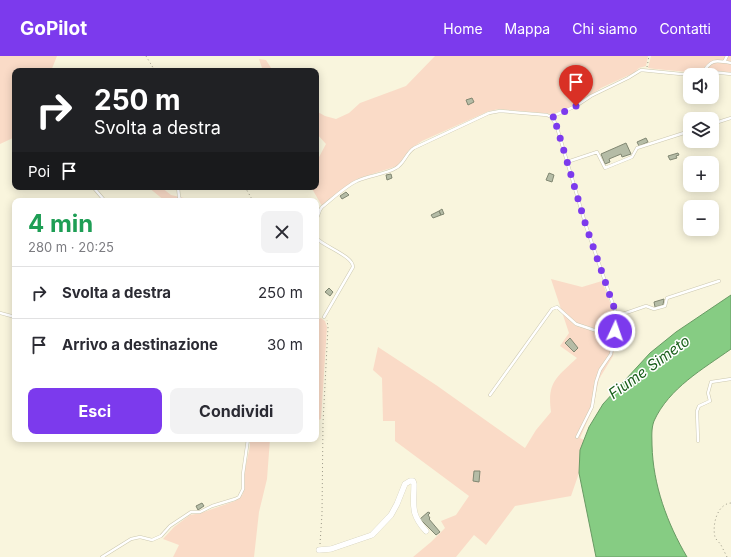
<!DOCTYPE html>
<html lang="it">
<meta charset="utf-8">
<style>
:root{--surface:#fff;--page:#f2f2f3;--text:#2b2b33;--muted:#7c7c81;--line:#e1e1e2;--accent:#7c3aed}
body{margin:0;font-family:Inter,sans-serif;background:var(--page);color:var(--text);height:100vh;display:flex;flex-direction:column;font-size:15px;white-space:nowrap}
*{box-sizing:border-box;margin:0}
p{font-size:13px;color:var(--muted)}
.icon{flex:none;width:22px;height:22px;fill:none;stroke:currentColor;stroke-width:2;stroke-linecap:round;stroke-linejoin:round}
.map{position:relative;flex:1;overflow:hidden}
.sheet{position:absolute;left:12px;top:142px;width:307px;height:244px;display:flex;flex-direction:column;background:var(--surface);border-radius:8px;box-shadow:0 2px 10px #0003}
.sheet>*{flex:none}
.top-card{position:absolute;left:12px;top:12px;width:307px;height:122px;border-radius:8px;box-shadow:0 2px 10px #0003;background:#202124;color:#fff;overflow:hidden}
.controls{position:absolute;left:683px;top:12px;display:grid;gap:8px}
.controls a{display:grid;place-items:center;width:36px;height:36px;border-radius:8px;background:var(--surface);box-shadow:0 2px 10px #0003;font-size:20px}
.pin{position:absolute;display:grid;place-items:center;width:34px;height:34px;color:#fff;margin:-41px -17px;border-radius:50% 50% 50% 0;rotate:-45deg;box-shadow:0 0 4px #0007}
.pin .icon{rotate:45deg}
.me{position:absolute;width:44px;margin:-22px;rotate:3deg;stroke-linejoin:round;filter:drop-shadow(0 0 3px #0008)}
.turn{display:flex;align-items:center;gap:14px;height:84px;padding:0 16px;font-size:18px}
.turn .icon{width:52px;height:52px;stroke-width:2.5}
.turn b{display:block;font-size:28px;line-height:34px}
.then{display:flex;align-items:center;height:38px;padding:0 16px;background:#0003;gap:8px;font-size:15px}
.round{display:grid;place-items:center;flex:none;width:42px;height:42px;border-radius:8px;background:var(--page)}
.head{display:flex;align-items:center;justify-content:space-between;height:68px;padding:0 16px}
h1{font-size:24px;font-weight:700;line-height:30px;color:#1e9e55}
.action{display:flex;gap:8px;margin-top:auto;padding:8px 16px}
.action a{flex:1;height:46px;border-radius:8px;background:var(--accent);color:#fff;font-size:16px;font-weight:700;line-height:46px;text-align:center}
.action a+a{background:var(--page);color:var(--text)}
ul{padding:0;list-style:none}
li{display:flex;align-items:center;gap:12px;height:52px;padding:0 16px;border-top:1px solid var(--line)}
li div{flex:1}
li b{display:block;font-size:15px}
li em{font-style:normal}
header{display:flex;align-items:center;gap:24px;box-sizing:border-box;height:56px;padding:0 20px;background:var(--accent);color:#fff}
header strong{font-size:19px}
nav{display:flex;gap:22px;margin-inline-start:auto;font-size:14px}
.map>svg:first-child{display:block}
.green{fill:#fadbc7}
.water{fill:#86cc83;stroke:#699a64}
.building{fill:#b5bca6;stroke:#818772}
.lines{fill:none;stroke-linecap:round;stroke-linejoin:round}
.lane-casing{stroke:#cdc9b1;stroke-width:3.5}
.street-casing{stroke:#cdc9b1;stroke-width:6}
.path{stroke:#9a9786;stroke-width:1;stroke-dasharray:1 3;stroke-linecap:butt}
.lane{stroke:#fff;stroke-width:2.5}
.street{stroke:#fff;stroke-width:5.5}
.route{stroke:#7c3aed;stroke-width:7;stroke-dasharray:0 12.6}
.labels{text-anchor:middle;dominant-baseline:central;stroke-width:3;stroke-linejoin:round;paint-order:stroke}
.water-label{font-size:15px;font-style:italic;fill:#1a601b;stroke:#fff}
</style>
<header>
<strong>GoPilot</strong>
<nav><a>Home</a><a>Mappa</a><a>Chi siamo</a><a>Contatti</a></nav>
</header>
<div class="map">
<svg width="731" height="501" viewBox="0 0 731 501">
<rect width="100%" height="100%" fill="#f9f5dd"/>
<path class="green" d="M0,0H57L51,15H15V81L0,88Z
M435,0H648L646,10L639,12L634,17L627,20L601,32L576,49L553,58L499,53L489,55L422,85L409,94L402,104L397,110L357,123L322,150L311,131H307H316V105L318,103L326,88L316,77V55L325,60L336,63L349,57L360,47L406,30Z
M651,0H731V16L712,15L699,17L655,13L648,12Z
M259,3L266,4L273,15H263Z
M148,131H161L171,139L184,142L185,145H165Z
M551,223L582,231L602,225L614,257L615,264L619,263L613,300L599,323L593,352L580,382L584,384L580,394L579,417L571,440L515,450L486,489L474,479L456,501H413L431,486L445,472L441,465L456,459L469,440L395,385V365H383L382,322L373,314L378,291L436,329L525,392L536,374L551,356C547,326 556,322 577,302L560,290L569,277Z
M321,262L325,265L327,271L321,363L316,365V264Z
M250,383H270L267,423L259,456L254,501H173L179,489L163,483L174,471L190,459L201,457L235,445L243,438L244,418L250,390Z"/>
<path class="water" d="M731,239V293C703,313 669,332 654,365C651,373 652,381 652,389C653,429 667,467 687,501H596L579,417L580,394L589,371L603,348L650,297L676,276Z"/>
<path class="building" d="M472,42L474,46L468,49L466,44Z
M646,82L648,86L639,90L637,86Z
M626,87L631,98L622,101L621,98L609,103L610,106L605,108L601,98Z
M678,97L679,99L676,100L677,102L670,104L668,100Z
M549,117L554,119L552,126L546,124Z
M391,118L392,122L387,124L386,119Z
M346,136L349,139L342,143L340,140Z
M442,153L444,158L441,159L439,155Z
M439,155L441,159L433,162L431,159Z
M329,232L333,236L330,240L325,236Z
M664,243L663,249L655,251L654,246Z
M570,282L578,292L574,296L565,287Z
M474,415H480L479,426L473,425Z
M202,447L204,450L198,454L196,450Z
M428,456L430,457L428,459L430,462L429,463L440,476L436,479L420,463Z"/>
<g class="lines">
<defs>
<path id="lane" d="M724,6L727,0
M702,18C711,3 715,4 731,7
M712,68L731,62
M567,106L597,96L605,112L632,101L637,92L690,75
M93,131L105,145
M178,131L179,141L181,145
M316,165L320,154L322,151C331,144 347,129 357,125C369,119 384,119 396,112C404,108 406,97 414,92L489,57L500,55L547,59L551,61L576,50L591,40L628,22L641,14L681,18L702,19L712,16L731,18
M316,182C325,191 353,200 353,211L324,261
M0,257L15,261
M617,260L646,250L654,253L665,250L667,242L719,225
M490,339L552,253L557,251L576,268L603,277C611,273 618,268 617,260L586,170L556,68L551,61
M577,381L592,351L596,326L600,314L611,298L617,266
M698,385L697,355L699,350L710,345L708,337L711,326L731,323
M102,501L131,483L140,481L152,484L161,480L170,470L191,456H200L212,450L235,443L239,441L243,433V418L248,383"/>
<path id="street" d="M319,494L331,493L372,479L391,459L397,448L405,428L410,425H413L414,428C414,450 410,457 426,475"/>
</defs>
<use href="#lane" class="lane-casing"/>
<use href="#street" class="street-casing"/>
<path class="path" d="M146,0L155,15
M647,11L649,0
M245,131L253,145
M320,488L322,458L323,367L328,271L327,264
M727,501C725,497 723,493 721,489C720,487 716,484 715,481C712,469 717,448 731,447"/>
<use href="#lane" class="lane"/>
<use href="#street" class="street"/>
</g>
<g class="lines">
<path class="route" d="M576,50L551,62L556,68L586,170L617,260L615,275"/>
</g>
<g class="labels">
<g class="water-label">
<text transform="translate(649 311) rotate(-36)">Fiume Simeto</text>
</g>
</g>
</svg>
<div class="controls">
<a><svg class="icon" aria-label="sound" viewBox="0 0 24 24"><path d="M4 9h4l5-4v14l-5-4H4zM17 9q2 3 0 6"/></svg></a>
<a><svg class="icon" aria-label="layers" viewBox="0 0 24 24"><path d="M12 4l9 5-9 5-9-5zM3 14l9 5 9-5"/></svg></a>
<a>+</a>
<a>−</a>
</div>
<div class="pin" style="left:576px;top:50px;background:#d93025"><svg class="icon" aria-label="arrive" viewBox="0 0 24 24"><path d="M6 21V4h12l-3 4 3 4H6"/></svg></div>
<svg class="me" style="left:615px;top:275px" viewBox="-20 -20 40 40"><circle r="17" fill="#7c3aed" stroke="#fff" stroke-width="3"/><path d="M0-11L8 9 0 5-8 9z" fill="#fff"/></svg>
<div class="top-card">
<div class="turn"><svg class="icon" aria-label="right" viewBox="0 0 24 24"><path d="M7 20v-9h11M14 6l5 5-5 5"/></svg><div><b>250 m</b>Svolta a destra</div></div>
<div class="then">Poi<svg class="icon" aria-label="arrive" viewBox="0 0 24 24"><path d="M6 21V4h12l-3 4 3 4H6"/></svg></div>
</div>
<section class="sheet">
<div class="head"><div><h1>4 min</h1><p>280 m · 20:25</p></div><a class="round"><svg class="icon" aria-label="close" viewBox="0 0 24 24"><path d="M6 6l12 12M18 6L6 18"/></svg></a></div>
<ul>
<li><svg class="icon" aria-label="right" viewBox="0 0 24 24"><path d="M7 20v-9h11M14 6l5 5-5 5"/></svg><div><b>Svolta a destra</b></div><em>250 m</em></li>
<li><svg class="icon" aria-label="arrive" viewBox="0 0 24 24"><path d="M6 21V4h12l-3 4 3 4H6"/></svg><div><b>Arrivo a destinazione</b></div><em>30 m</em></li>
</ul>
<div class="action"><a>Esci</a><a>Condividi</a></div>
</section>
</div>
